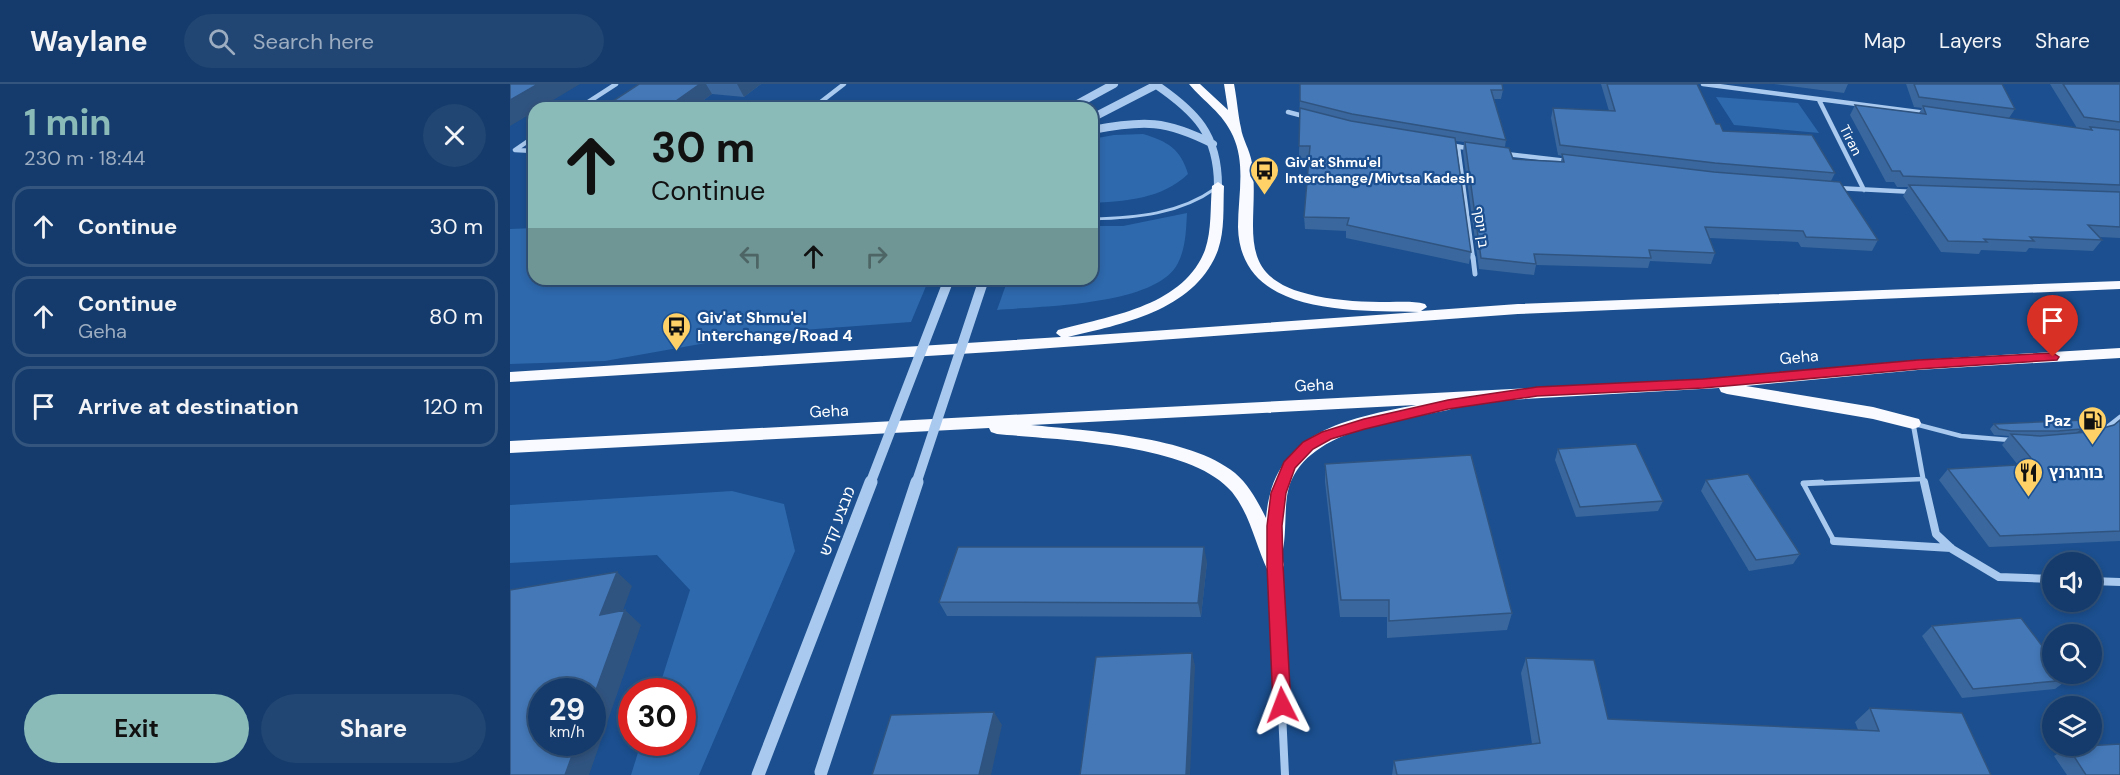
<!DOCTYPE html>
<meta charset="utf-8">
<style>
:root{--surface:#143b6b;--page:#214673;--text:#f1f3f6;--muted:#9dadc1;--line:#33557e;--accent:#8bbbb9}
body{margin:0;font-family:"DM Sans","Noto Sans Hebrew",sans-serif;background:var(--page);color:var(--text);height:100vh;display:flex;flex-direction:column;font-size:22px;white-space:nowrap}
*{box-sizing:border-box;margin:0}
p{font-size:20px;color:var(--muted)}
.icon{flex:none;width:33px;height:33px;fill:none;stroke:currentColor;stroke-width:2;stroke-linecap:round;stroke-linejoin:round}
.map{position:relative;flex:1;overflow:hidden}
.side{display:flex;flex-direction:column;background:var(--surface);width:510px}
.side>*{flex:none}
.hud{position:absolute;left:18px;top:18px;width:570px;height:183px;border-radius:18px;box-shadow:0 3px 9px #0003,0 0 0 2px var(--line);background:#8bbbb9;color:#111;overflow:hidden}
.tools{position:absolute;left:1532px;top:468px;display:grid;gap:12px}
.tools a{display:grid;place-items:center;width:60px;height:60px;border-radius:50%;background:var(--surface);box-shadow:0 3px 9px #0003,0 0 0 2px var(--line);font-size:30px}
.speed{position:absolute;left:18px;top:594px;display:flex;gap:12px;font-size:30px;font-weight:700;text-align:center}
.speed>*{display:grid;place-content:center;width:78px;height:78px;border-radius:50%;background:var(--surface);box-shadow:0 3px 9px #0003,0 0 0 2px var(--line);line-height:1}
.speed small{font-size:15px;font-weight:400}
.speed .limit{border:9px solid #d22;background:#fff;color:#111}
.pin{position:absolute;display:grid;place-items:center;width:51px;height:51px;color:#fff;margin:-62px -26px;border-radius:50% 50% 50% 0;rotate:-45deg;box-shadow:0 0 6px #0007}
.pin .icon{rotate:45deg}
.me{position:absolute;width:66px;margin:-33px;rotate:357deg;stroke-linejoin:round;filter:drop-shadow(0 0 4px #0008)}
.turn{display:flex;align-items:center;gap:21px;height:126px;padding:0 24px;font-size:27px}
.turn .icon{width:78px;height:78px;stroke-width:2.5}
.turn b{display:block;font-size:42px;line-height:51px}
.lanes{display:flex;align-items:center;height:57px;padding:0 24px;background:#0003;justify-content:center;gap:30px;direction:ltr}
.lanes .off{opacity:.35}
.round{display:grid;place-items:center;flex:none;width:63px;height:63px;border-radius:32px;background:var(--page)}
.overview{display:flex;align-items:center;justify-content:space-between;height:102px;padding:0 24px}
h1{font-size:36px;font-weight:700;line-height:45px;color:var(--accent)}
.cta{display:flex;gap:12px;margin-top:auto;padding:12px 24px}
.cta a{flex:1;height:69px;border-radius:36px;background:var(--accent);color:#111;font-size:24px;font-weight:700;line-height:69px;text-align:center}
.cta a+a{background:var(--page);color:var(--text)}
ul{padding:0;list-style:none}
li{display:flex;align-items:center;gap:18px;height:81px;margin:0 12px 9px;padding:0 12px;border:3px solid var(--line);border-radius:18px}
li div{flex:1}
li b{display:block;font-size:22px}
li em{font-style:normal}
header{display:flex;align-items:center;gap:36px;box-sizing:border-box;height:84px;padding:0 30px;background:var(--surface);border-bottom:2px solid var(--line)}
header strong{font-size:28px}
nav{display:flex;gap:33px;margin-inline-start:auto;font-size:21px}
.search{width:420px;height:54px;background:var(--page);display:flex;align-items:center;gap:15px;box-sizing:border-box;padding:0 21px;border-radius:33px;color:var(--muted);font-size:22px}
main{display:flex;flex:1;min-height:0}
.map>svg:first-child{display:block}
.green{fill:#2e69ad}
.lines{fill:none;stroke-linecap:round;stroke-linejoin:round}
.service-far2{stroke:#a9c9ee;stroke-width:3}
.service-far1{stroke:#a9c9ee;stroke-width:4.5}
.service{stroke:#a9c9ee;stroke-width:5}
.minor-far2{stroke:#a9c9ee;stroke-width:4.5}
.minor-far1{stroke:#a9c9ee;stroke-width:5}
.minor{stroke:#a9c9ee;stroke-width:8}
.tertiary{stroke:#a9c9ee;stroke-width:8}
.trunk{fill:#f8faff;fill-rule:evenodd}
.tertiary-bridge-far1{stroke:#a9c9ee;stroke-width:10}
.tertiary-bridge{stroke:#a9c9ee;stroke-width:13}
.wall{fill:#3a679d}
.shaded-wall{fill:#305480}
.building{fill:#4478b7;stroke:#305480;stroke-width:1.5}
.route{fill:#e11d48;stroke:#92132f;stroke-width:1.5}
.labels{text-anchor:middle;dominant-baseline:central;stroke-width:4.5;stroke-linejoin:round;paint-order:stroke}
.far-street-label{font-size:14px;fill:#fff;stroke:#1b4f8f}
.far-poi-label{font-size:14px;font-weight:bold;fill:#fff;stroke:#1b4f8f;text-anchor:start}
.poi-label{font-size:16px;font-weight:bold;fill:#fff;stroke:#1b4f8f;text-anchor:start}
.street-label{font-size:16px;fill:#fff;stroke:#1b4f8f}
</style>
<header>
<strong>Waylane</strong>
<div class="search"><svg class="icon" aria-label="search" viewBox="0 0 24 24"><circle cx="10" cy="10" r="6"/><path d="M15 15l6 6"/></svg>Search here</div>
<nav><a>Map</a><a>Layers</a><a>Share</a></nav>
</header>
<main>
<section class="side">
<div class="overview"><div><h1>1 min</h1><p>230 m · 18:44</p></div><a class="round"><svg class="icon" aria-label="close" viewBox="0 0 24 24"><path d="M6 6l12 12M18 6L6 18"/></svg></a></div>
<ul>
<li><svg class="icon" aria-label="ahead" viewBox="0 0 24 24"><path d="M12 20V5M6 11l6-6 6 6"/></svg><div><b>Continue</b></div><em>30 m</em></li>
<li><svg class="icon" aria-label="ahead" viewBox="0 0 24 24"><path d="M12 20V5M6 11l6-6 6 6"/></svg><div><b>Continue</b><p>Geha</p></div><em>80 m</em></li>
<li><svg class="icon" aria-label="arrive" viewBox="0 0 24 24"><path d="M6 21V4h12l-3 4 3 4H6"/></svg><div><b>Arrive at destination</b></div><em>120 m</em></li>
</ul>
<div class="cta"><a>Exit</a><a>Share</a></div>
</section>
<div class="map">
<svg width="1610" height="691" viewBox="0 0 1610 691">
<rect width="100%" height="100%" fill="#1b4f8f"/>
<path class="green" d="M1206,13L1288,19L1309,49L1224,41Z
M633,50C657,57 671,65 678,90C652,115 616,117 582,119V55L604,51Z
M677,129C676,146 676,163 668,179C647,222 530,222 487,226L498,195H582V142H613Z
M24,144V195H419L401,238L252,249L95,277L0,280V145Z
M222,407L274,420L285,467L189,691H121L131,659L172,658V608L148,607L180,506L147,471L0,479V421Z"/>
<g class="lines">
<path class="service-far2" d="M582,135C626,134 670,130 706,104"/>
<path class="service-far1" d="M1405,340L1451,352L1500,356
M1596,344L1610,333
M1293,400L1413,395"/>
<path class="service" d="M1312,398L1293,399L1324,457"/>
<path class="minor-far2" d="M1193,0L1416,29
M1309,16L1354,106
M69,24L106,0
M303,24L334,0
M778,28L797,33
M24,53L5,66L24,67
M940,61L962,65
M948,63L963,175
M996,70L1057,77
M1327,104L1404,108"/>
<path class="minor-far1" d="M963,173L965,190
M1403,339L1414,400"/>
<path class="minor" d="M1414,398L1426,450L1442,465L1489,493L1542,495
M1324,457L1441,464
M765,482L775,691
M1581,497L1610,498"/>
<path class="tertiary" d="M645,0C686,28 708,50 708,102
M560,24L604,0
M582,34L648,0
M582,46C634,36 656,36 703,60"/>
<path class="trunk" d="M679,0H690L718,26L714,0H724C727,15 728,31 731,44C732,54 740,66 742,79C751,140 718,194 806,212C830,217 855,218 879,218C891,218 904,217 915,220L917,223L911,227L1008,220L1610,197V205L1008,230L498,267L0,298V288L551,253L546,249L548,246C599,232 673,223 695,166C702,146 700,123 702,102L708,98L714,102C713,123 715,146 708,166C686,226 613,240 558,253L909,228C844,226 730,233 728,143C728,112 736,81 723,52C713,29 694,18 679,0Z
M1610,264V274L1408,286L1236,302L1363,323L1409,335L1411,339L1409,343L1403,345L1363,335L1217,310L1211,308L1209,304L945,319L944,324L938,326C886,337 793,346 778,407C774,423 777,461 771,471L774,481L772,487L765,489L758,487C745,460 741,432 722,408C682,359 548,356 487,350L481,348L479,344L0,369V357L1193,295L1408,276ZM906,321C834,335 763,348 756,434C748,418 739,401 725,389C680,352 578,347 521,341Z"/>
<path class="tertiary-bridge-far1" d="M360,400L439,195
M406,400L474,195"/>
<path class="tertiary-bridge" d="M311,688L407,398
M248,691L361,398"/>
</g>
<path class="wall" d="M129,0H251L234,13L202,10L183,24H103L100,19Z
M790,0L993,6L991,15H984L996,56L995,63L1003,75L1051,77L1052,72L1048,71L1041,34L1043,24L1099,27L1091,0H1187L1206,40L1213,47L1325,89L1321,97L1368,156L1362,167L1291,163L1288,158L1199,154L1205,169L1201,180L1140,177L1138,184L1026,181L1024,191L969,185L953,68L954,58L946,57L961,168L959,180L836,154V147L795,145L794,133L799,74H789Z
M1264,0H1338L1334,9Z
M1396,0H1492L1505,25L1499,34L1567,44L1540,0H1610V154L1589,153L1592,156L1583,167L1519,164L1516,168L1471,166L1469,170L1431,168L1393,112L1398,103H1387L1384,98H1376L1340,31L1345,21L1409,29L1412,24L1404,23Z
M1599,335L1594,341L1571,348H1578L1604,341L1610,336V457L1479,463L1429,396L1438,385L1508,381L1492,361L1499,352L1484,351L1480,345L1484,340Z
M1048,365L1153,417L1148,427L1066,433L1045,376Z
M815,380L1002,529L997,546L877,554V533H830L815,398Z
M1196,396L1290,470L1283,480L1239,487L1191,407Z
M697,478L691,533L437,532L429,518Z
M1422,542L1557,596L1545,605L1452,614L1412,552Z
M1016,574L1098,635L1348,646L1345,638L1360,624L1481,691H882L884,677L1022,660L1011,589Z
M1558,663L1610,691H1557L1544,672Z"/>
<path class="shaded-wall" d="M28,0H70L30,24H24V28L0,42V16Z
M190,0H196L202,10L183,24H156Z
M227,0H251L234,13Z
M1599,335L1594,341L1565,350L1571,345Z
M694,463L697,478L691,533L688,519Z
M107,488L122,502L106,545L90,531Z
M115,526L131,541L79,691H55L67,658H82V617Z
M682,569L685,582L680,691H676Z
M484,628L492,641L481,691H469Z"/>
<path class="building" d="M0,0H28L0,16Z
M129,0H190L156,24L100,19Z
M790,0H992L993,6H981L996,56L842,30L790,17Z
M1097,0H1187L1206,40H1210L1213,47L1302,51L1325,89L1205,79L1050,61L1043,24L1105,27Z
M1404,0H1492L1505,25L1409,13Z
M1553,0H1610V38L1574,33Z
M1345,21L1416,30L1413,22L1582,46L1580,43L1610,46V101L1393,92L1390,87H1382Z
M790,24L841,37L945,54L961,168L837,141L839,134L794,133L800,62H789Z
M955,58L999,64L1003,75L1054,78L1052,70L1204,88L1330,98L1368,156L1296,153L1293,147L1195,143L1205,169L1139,166L1141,174L1024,170L1026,180L971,174Z
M1399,101L1610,108V143L1578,141L1592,156L1520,153L1524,157L1474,155L1477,158L1438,157Z
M1599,335L1571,345L1548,347H1501L1489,345L1484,340Z
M1610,336V447L1490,452L1438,385L1526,380L1501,350L1530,352L1578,348L1604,341Z
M1126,360L1153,417L1070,423L1048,365Z
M961,371L1002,529L879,537V516H831L815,380Z
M1238,390L1290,470L1246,476L1196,396Z
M448,463H694L688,519L429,518Z
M107,488L90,531L115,526L82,617V608H32V658H67L55,691H0V506Z
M1511,534L1542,575V590H1553L1557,596L1463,605L1422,542Z
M682,569L676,691H570L586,573Z
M1016,574L1084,576L1098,635L1369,647L1360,624L1452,629L1481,691H887L884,677L1030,659Z
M484,628L469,691H362L381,631Z
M1610,660V691H1576L1558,663Z"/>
<path class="route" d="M1543,269L1549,273L1547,276L1408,285L1193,304L1027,312L938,325L855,345L821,355L803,365L785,384L776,409L772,442L773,481L781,621L778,627L772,629L766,627L763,621L757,481V442L761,409L774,378L793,358L812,348L854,335L938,316L1027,303L1193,295L1408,276Z"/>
<defs>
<symbol id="bus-pin" viewBox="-11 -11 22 30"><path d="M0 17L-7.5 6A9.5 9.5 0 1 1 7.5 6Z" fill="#ffd166" stroke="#1b4f8f"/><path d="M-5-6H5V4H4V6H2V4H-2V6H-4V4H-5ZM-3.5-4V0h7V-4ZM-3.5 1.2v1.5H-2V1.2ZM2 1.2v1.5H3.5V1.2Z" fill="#111"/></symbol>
<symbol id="fuel-pin" viewBox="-11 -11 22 30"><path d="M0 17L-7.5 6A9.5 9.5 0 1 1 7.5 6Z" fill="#ffd166" stroke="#1b4f8f"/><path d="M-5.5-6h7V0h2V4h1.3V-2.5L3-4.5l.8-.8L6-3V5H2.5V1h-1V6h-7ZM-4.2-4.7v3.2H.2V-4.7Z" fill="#111"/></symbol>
<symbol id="restaurant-pin" viewBox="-11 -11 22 30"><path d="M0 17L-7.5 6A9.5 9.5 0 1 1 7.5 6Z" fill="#ffd166" stroke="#1b4f8f"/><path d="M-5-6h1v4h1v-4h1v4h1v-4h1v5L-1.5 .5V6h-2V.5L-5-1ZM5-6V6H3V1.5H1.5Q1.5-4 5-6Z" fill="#111"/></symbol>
</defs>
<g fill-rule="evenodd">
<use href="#bus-pin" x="738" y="70" width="33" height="45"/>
<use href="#bus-pin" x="150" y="226" width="33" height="45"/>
<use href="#fuel-pin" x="1566" y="320" width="33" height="45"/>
<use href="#restaurant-pin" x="1502" y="372" width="33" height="45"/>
</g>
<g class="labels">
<g class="far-street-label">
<text transform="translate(1341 56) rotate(63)">Tiran</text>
<text transform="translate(971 143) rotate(82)">בן יוסף</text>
</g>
<g class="far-poi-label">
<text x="775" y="78">Giv'at Shmu'el<tspan x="775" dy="16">Interchange/Mivtsa Kadesh</tspan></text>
</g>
<g class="poi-label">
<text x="187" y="233">Giv'at Shmu'el<tspan x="187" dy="18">Interchange/Road 4</tspan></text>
<text x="1561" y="336" text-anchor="end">Paz</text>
<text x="1539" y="388">בורגרנץ</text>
</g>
<g class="street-label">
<text transform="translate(1289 273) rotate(-5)">Geha</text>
<text transform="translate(804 301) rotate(-3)">Geha</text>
<text transform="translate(319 327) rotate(-3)">Geha</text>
<text transform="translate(327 437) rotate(-69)">מבצע קדש</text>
</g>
</g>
</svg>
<div class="tools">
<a><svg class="icon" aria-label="sound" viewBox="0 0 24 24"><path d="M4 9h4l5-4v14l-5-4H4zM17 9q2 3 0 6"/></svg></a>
<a><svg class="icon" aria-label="search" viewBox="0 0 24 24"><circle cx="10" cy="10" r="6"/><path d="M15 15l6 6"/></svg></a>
<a><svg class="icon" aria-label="layers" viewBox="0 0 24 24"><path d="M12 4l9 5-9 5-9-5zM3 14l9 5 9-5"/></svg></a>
</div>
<div class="speed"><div>29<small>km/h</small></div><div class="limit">30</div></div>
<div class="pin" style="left:1543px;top:273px;background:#d93025"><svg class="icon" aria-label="arrive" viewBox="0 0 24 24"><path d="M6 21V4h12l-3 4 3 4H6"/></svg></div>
<svg class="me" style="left:772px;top:621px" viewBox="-20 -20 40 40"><path d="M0-17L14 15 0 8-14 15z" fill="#e11d48" stroke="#fff" stroke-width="4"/></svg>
<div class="hud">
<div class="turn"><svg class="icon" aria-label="ahead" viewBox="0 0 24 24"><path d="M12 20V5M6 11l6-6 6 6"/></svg><div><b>30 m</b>Continue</div></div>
<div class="lanes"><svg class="icon off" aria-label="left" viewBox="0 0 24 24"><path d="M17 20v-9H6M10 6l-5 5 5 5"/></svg><svg class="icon" aria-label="ahead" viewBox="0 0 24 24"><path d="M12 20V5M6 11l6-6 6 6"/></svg><svg class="icon off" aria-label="right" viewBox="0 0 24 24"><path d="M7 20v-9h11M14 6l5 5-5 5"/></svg></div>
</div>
</div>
</main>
